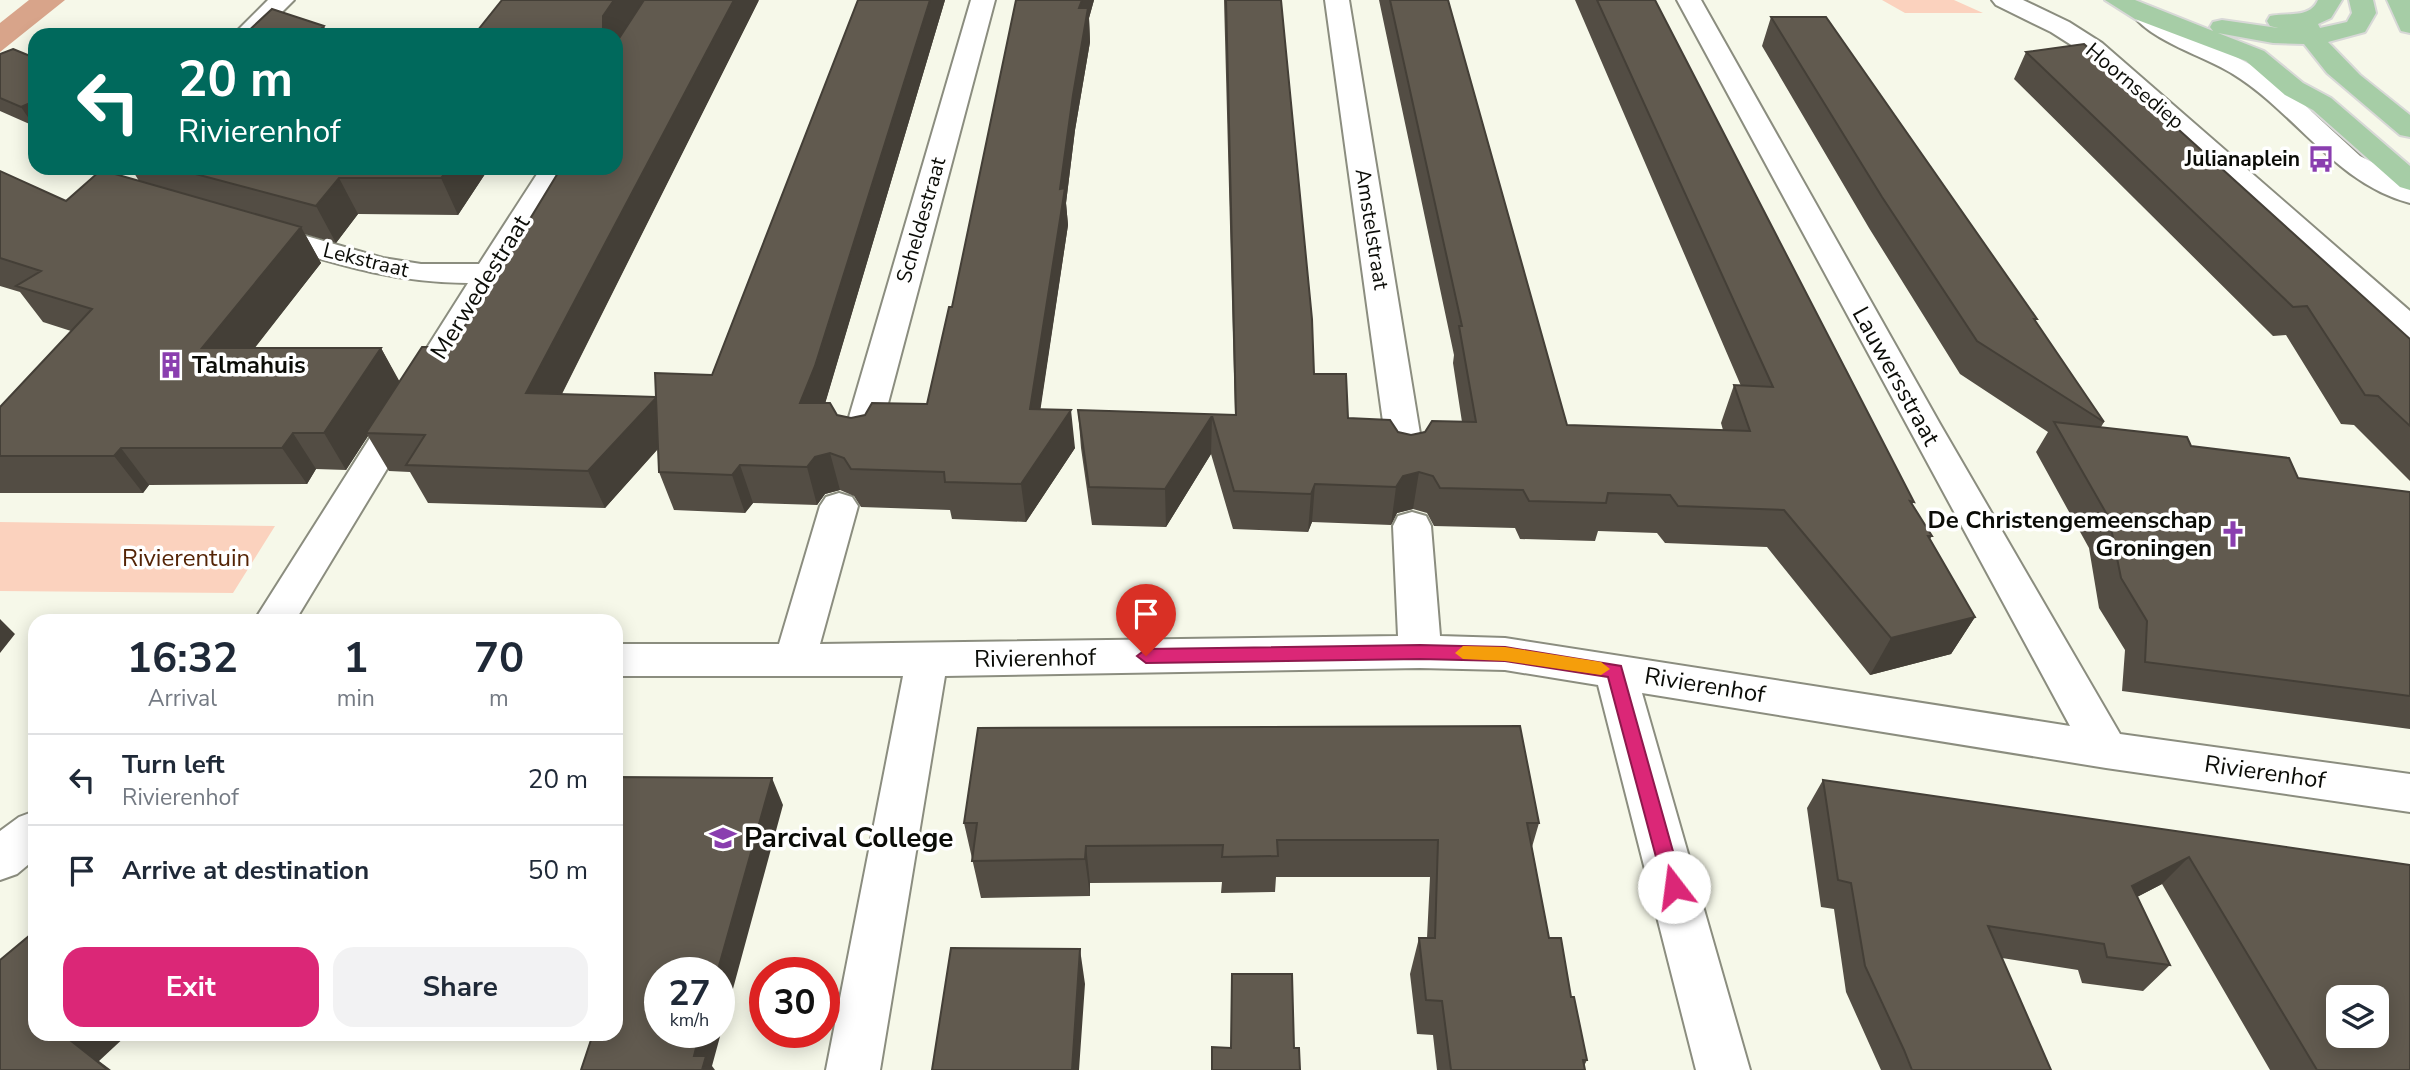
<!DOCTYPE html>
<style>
:root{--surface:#fff;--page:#f2f2f3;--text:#1f2937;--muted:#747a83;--line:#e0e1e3;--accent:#db2777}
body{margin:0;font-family:"Nunito Sans",sans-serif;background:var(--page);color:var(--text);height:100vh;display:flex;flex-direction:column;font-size:26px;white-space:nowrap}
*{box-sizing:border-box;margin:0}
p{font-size:23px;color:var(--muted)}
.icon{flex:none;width:38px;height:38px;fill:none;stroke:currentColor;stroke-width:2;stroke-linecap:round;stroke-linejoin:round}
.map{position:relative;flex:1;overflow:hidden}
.drawer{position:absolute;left:28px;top:614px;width:595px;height:427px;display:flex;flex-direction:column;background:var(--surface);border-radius:21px;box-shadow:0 4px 18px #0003}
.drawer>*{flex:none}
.top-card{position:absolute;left:28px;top:28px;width:595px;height:147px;border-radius:21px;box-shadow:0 4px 18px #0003;background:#00695c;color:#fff;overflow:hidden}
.controls{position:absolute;left:2326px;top:985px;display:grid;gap:14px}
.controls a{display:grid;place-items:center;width:63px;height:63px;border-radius:14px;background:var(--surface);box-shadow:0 4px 18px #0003;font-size:35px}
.speed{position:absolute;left:644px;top:957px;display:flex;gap:14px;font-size:35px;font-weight:700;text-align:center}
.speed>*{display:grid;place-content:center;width:91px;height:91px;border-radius:50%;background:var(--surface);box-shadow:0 4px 18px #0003;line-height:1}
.speed small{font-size:18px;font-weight:400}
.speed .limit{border:10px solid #d22;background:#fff;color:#111}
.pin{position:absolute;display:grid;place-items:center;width:60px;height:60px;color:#fff;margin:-72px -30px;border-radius:50% 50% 50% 0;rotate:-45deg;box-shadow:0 0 7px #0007}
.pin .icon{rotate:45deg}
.me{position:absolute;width:77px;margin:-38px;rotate:345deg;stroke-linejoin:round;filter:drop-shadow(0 0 5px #0008)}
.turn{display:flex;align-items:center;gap:24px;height:147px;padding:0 35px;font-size:32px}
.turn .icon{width:91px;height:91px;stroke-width:2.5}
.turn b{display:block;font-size:49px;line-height:60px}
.eta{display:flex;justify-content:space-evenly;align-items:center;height:119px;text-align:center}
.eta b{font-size:42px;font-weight:700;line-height:49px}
.action{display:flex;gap:14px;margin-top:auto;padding:14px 35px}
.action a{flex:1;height:80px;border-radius:21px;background:var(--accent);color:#fff;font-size:28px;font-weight:700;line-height:80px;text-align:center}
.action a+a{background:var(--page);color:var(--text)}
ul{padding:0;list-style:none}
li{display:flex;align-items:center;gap:21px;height:91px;padding:0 35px;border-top:2px solid var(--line)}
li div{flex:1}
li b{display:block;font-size:26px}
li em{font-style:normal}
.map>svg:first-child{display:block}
.green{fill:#fbd2be}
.forest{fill:#d8a48a}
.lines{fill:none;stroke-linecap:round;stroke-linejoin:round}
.minor-casing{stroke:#8b8d7f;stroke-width:4}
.major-casing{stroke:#d8d8d7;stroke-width:4}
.minor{fill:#fff;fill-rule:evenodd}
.major{fill:#a6cda6;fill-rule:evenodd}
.wall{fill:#534d44}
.shaded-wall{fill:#443f37}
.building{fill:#615a4f;stroke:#443f37;stroke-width:2;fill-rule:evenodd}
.route{fill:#db2777;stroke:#8e194d;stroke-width:2}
.slow{fill:#f59e0b}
.labels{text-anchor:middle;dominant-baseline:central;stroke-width:7;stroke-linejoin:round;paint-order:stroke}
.far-street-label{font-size:21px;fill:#0b0c07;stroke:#fff}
.far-poi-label{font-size:21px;font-weight:bold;fill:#0b0c07;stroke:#fff;text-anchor:end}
.street-label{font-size:24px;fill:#0b0c07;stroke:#fff}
.poi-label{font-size:24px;font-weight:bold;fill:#0b0c07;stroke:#fff;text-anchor:start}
.park-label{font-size:24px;fill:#542406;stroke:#fff}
.near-poi-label{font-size:28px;font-weight:bold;fill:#0b0c07;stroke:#fff;text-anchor:start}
</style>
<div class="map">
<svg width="2410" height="1070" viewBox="0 0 2410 1070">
<rect width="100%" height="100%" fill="#f6f8e9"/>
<path class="green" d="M1882,0H1954L1983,13H1905Z
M0,522L275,526L233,593L0,591Z"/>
<path class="forest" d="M29,0H65L0,52V23Z"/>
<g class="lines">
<defs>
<path id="minor" d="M268,0H294L259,35H233Z
M971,0H995L878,441L873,450L860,453L847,450L842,441Z
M1325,0H1349L1424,458L1419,467L1406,470L1393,467L1388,458Z
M1677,0H1701L1940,424L2120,734L2410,774V812L2106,768L1642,693L1750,1070H1696L1598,685L1505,670L1420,668L945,676L880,1070H826L903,676H616V644H779L820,506L826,497L839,493L852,497L858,506L820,644L1398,636L1393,526L1398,516L1412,512L1426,516L1431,526L1440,636L1505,638L2070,726Z
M1992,0H2023L2069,22L2102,43L2410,311V338L2398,335L2084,53L2051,32L1996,5Z
M2144,7L2275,78L2360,156L2410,182V203C2336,184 2295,112 2233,74C2204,56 2151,41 2132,14L2135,9Z
M541,168H569L295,621H254L468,283C385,282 328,261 250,238L246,232L250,226L261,223L383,258L421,264H479Z
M35,811V859L17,874L0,880V831L19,817Z"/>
<path id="major" d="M2105,0H2135L2213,31L2210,27L2213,22L2222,20L2278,28L2270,26L2267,21L2270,16C2287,12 2310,19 2318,0H2342L2331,18L2318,24L2320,28L2347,22L2352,13L2349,0H2373L2376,13L2365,32L2328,42L2360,75L2410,115V137L2400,135L2327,73L2304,44L2273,43L2218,33L2264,51L2303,83L2331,98L2410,166V190L2400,187L2313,110L2285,95L2246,61L2135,19Z
M2387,0H2410V33L2401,31Z"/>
</defs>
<use href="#minor" class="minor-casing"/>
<use href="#major" class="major-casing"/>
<use href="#minor" class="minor"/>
<use href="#major" class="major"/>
</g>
<path class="wall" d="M759,0L562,394L656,397L712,375L858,0H945L825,403L837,415L851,418L927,404L952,307L1016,0H1094L1089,18L1090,42L1075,130L1066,203L1068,225L1040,409L1075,448L1026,522L952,519L950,510L861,507L854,496L840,490L825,494L817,505L753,503L745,513L674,510L659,472L658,449L605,508L428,503L410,472L389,471L368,436L346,470L316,469L307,484L149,485L143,493H0V407L71,331L43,322L20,292L0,286V171L66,201L139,181L131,168H489L458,215L358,214L336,243L305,234L321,263L254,348H381L399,382L452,347Z
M1224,0H1281L1314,374L1348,418L1411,435L1462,422L1453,363L1454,355L1379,0H1448L1567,425L1723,430L1721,423L1734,385L1741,386L1575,0H1655L1914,502L1912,504L1932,536L1930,539L1975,617L1951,654L1870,675L1767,547L1665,543L1657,533L1598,531L1595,541L1520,539L1515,528L1434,526L1427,513L1413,509L1397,513L1391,525L1312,522L1308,532L1233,529L1211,454L1166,527L1092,525L1081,448L1078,410L1235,415Z
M1771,17L2037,319L2035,321L2104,422L2101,427L2191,446L2298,478L2410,492V729L2122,691L2125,650L2099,608L2089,548L2036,452L2048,432L1960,374L1869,228L1762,46Z
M2026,52L2410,339V481L2354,425L2341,424L2286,335L2273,336L2014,79Z
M0,54L34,126L0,111Z
M1823,780L2410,865V1070H2270L2162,884L2137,897L2170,965L2143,991L2082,983L2078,970L2002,958L2051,1070H1881L1846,992L1834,909L1821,907L1807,808Z
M964,823H1539L1532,847L1549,938L1571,997L1587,1060L1584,1066L1585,1070H1437L1433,1035L1417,1034L1410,974L1419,938H1427L1430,877H1276L1275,892L1221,893L1222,882L1090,883V896L981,898Z"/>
<path class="shaded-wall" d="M614,0H647L616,46V35H603V16Z
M734,0H759L543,431L526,393Z
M930,0H945L825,404L800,403Z
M1082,0H1094L1089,18L1090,42L1075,130L1066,203L1068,225L1035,446L1030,409L1060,189L1079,8Z
M324,26L328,35H315Z
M35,101V126H34L21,107Z
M449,168H489L458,215L441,178Z
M339,178L358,214L336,243L316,206Z
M301,227L321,263L226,385L202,348Z
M381,348L401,384L366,433L368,436L346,470L324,433Z
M656,398L670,435L605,508L588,471Z
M1071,410L1075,448L1026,522L1021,484Z
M1212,416L1211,454L1166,527L1165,489Z
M293,433L316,469L307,484L282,448Z
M121,448L149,485L143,493L114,456Z
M830,453L840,490L825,494L817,505L807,467L815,457Z
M740,465L753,503L745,513L732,475Z
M1419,472L1413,509L1397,513L1391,525L1396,487L1403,476Z
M1315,484L1312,522L1308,532L1311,494Z
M1975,617L1951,654L1870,675L1891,638Z
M0,619L15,634L0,653Z
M772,778L783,805L712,1066L715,1070H702L694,1056L700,1032H719V973H717Z
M1086,846L1090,883V896L1085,859Z
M2189,857L2162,884L2106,913L2132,886Z
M1080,949L1085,984L1079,1070H1072Z
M69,1034H128L99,1061L111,1070H108L66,1037Z"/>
<path class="building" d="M502,0H614L603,16V35H474Z
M644,0H734L526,393L656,397L655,373L712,375L858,0H930L815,366L800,403H830L837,415L851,418L865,415L872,403L927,404L949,307H952L1016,0H1082L1079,8H1088L1073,95L1060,189L1065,188L1030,409L1071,410L1021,484L945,482L944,472L851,469L844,458L830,453L815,457L807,467L740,465L732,475L659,472L656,398L588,471L406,465L425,435L366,433L422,347H452L561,168H616V43Z
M1226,0H1281L1312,319L1314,374H1346L1348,418L1390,420L1398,432L1411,435L1425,432L1432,421L1476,422L1459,326H1462L1390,0H1448L1567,425L1750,431L1734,385L1773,387L1597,0H1655L1914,502L1910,501L1932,536H1928L1975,617L1891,638L1784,510L1678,506L1670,495L1608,493L1606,503L1529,501L1523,490L1440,488L1433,476L1419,472L1403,476L1396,487L1315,484L1311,494L1234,491L1212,416L1165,489L1089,487L1078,410L1236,415Z
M272,9L324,26L315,35H244Z
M1771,17H1826L2037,319H2034L2104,422L1977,341L1882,197Z
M2084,44L2410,339V426L2378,396L2365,395L2307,306L2293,307L2026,52Z
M13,49L35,58V101L21,107L0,98V54Z
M173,168H449L441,178H339L316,206Z
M101,170L301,227L202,348H381L324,433H293L282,448H121L114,456H0V407L92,309L16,286L41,271L0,258V171L66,201Z
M2054,422L2187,437L2191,446L2289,458L2298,478L2410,492V696L2145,662L2147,621L2121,578L2109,518Z
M1520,726L1539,823H1527L1549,938H1561L1571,997H1574L1587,1060H1583L1585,1070H1451L1442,1001L1426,1000L1419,938H1435L1438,840H1277L1278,856L1222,857L1223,845L1086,846L1085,859L972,861L977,823H964L978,728Z
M616,777L772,778L717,973H660V1032H700L694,1056H706L702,1070H581L593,1034H616Z
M1823,780L2410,865V1070H2317L2189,857L2132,886L2170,965L2107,957L2104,944L1988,926L2051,1070H1912L1904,1050L1865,966L1851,883L1838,880ZM2338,998H2376V1036H2338Z
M35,931V1034H69L66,1037L108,1070H0V960Z
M951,948L1080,949L1072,1070H932Z
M1232,974H1292L1294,1048H1299L1300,1070H1212V1047L1231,1048Z"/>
<path class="route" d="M1420,645L1505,647L1621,666L1683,887L1681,893L1674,896L1666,893L1664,887L1608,677L1505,661L1420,659L1146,663L1137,656L1146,649Z"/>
<path class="slow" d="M1463,646L1505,647L1601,662L1610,669L1601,675L1505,661L1463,659L1455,653Z"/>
<defs>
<symbol id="bus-bare" viewBox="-9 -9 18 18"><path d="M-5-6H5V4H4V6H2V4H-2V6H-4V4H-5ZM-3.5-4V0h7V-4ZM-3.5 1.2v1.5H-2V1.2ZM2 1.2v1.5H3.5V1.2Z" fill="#8a3eaf" stroke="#fff" stroke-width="2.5" paint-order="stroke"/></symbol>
<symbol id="building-bare" viewBox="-9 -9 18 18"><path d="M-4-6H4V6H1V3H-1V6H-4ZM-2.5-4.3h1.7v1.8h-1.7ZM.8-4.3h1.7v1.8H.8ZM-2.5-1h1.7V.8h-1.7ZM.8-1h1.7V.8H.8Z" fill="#8a3eaf" stroke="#fff" stroke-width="2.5" paint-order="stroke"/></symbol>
<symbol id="church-bare" viewBox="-9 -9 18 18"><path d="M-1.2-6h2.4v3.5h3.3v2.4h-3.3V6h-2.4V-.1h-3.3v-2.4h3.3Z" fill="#8a3eaf" stroke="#fff" stroke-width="2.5" paint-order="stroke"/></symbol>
<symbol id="school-bare" viewBox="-9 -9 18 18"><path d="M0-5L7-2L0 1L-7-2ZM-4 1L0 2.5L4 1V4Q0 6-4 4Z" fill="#8a3eaf" stroke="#fff" stroke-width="2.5" paint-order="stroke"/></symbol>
</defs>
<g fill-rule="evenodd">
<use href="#bus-bare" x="2302" y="140" width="38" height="38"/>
<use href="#building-bare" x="152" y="346" width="38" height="38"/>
<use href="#church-bare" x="2214" y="515" width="38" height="38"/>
<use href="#school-bare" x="704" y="819" width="38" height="38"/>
</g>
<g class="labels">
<g class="far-street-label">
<text transform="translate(2135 86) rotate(40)">Hoornsediep</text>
<text transform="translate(921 220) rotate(-74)">Scheldestraat</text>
<text transform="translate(1372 229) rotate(81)">Amstelstraat</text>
<text transform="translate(366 260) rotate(14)">Lekstraat</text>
</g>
<g class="far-poi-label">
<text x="2300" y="159">Julianaplein</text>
</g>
<g class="street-label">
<text transform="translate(480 287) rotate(-58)">Merwedestraat</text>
<text transform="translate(1896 376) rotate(61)">Lauwersstraat</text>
<text transform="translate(1035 658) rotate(-1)">Rivierenhof</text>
<text transform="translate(1705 685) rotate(9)">Rivierenhof</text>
<text transform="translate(2265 772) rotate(8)">Rivierenhof</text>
</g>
<g class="poi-label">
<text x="192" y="365">Talmahuis</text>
<text x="2212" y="520" text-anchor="end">De Christengemeenschap<tspan x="2212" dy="28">Groningen</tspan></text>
</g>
<g class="park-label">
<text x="186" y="558">Rivierentuin</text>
</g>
<g class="near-poi-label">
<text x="744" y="838">Parcival College</text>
</g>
</g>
</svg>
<div class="controls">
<a><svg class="icon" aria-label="layers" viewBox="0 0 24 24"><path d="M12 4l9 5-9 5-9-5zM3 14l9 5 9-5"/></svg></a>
</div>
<div class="speed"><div>27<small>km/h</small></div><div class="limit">30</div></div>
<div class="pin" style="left:1146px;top:656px;background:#d93025"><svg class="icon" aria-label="arrive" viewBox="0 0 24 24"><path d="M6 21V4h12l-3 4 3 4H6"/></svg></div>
<svg class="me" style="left:1674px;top:887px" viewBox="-20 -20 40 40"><circle r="19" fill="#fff"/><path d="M0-13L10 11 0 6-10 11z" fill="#db2777"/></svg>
<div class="top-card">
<div class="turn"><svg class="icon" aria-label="left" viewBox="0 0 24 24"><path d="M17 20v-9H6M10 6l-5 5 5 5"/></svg><div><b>20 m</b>Rivierenhof</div></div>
</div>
<section class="drawer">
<div class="eta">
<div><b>16:32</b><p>Arrival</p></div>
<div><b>1</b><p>min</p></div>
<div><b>70</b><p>m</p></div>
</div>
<ul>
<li><svg class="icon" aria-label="left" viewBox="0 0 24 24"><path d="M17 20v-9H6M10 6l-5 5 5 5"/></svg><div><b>Turn left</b><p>Rivierenhof</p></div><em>20 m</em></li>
<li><svg class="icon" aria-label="arrive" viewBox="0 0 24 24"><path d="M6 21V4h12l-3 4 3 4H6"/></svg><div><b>Arrive at destination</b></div><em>50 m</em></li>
</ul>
<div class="action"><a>Exit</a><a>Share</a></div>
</section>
</div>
